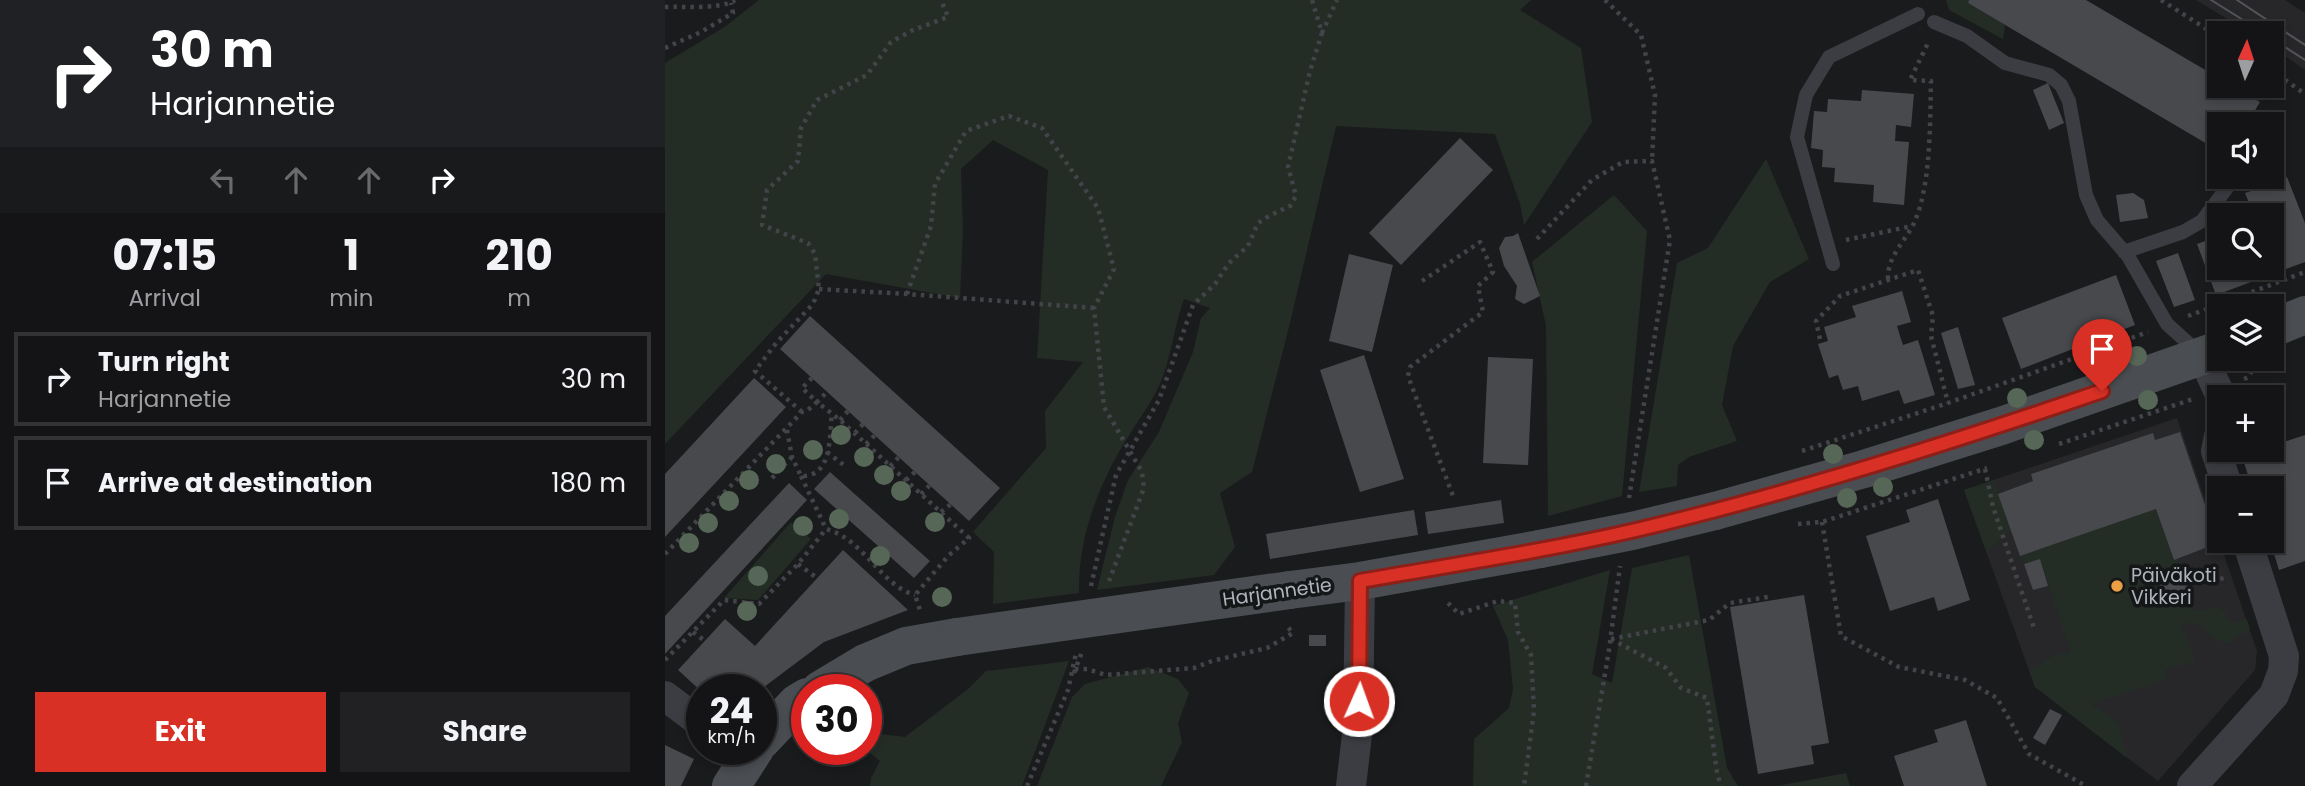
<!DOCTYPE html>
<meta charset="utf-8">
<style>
:root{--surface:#141416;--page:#212123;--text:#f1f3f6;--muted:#9d9ea1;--line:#333335;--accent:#d93025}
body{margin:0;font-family:Poppins,sans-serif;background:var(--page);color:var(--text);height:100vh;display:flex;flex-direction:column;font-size:26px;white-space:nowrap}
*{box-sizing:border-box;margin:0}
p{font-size:23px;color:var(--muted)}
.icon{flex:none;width:38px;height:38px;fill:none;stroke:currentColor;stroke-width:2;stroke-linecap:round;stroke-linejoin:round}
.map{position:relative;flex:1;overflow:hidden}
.details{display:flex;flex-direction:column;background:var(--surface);width:665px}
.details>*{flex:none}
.hud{background:#202124;color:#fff;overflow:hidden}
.needle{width:46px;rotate:3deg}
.fabs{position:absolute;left:1542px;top:21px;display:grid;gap:14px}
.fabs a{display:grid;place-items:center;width:77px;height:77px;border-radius:0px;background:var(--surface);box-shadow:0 4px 10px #0003,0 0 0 2px var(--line);font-size:35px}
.speed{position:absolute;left:21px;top:674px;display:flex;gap:14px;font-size:35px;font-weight:700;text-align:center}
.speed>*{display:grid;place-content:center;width:91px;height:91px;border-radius:50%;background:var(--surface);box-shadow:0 4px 10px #0003,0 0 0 2px var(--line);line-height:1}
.speed small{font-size:18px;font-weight:400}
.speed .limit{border:10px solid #d22;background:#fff;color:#111}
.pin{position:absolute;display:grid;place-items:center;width:60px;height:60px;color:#fff;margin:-72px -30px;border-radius:50% 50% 50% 0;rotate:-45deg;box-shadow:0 0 7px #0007}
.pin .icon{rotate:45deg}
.me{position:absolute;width:77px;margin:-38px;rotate:2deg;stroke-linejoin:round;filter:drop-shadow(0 0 5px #0008)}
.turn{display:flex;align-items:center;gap:24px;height:147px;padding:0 35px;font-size:32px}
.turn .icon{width:91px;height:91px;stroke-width:2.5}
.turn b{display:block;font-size:49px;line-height:60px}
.lanes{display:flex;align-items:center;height:66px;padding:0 35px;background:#0003;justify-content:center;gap:35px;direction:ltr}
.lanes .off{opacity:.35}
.eta{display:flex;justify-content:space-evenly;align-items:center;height:119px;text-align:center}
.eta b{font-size:42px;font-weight:700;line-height:49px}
.cta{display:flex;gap:14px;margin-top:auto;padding:14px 35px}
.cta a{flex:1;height:80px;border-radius:0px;background:var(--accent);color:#fff;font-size:28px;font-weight:700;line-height:80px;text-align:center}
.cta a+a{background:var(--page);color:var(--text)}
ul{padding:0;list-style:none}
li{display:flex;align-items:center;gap:21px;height:94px;margin:0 14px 10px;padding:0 21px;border:4px solid var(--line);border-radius:0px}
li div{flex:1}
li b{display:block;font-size:26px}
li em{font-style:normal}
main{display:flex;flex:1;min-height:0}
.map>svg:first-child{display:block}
.built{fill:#27272a}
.green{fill:#242d25}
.building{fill:#48494d}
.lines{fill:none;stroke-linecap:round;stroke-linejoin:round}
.path{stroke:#424449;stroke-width:4.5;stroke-dasharray:3.5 5;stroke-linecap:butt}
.lane{stroke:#3c3d42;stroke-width:14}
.street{stroke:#3c3d42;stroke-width:30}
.secondary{stroke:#4a4d51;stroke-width:38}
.tram{stroke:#515458;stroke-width:2}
.secondary-bridge{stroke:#4a4d51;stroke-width:38}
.tree{fill:#566757}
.route-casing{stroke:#8d1f18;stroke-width:18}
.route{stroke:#d93025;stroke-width:12}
.poi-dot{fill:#eb9f44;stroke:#151618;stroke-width:2.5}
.labels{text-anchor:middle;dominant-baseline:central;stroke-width:7;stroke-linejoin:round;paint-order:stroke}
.poi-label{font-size:19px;fill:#aeb4bb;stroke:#151618;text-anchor:start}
.street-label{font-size:19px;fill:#aeb4bb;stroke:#151618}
</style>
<main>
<section class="details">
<div class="hud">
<div class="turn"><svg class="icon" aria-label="right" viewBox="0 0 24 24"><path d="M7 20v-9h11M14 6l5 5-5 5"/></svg><div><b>30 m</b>Harjannetie</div></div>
<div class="lanes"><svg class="icon off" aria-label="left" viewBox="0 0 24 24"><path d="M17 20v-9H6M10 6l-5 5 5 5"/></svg><svg class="icon off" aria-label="ahead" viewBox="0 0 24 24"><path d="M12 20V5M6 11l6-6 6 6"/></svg><svg class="icon off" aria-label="ahead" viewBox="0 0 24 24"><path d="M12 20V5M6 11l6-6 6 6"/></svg><svg class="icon" aria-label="right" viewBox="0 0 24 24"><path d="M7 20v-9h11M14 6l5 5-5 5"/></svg></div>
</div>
<div class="eta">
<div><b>07:15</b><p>Arrival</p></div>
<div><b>1</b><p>min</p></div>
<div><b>210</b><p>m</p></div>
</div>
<ul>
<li><svg class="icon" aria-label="right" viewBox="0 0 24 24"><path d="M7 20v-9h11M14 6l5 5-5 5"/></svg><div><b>Turn right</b><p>Harjannetie</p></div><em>30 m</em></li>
<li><svg class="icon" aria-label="arrive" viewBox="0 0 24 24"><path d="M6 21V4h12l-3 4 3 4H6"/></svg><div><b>Arrive at destination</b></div><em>180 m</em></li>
</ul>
<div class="cta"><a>Exit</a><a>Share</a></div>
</section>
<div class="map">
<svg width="1640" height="786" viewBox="0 0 1640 786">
<rect width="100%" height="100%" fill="#1a1b1d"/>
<path class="built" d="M1531,0H1620L1640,13V70L1607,47L1606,33H1585Z
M1512,418L1592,651L1590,670L1493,781L1370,687L1299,490Z"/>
<path class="green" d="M94,0H866L855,10L916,48L927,122L859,225L855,204L830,134L671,126L625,323L587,472L555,493L570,547L549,575L432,590L450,517L463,480L494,432L528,352L536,318L545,308L519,299C509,326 506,360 494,386C483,409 467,429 455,450C430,494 413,542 414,593L328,604L329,552L308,532L381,448L380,411L418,362L372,358L383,170L328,140L296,169L298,233L295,298L161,274L0,444V63L61,26Z
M1281,0H1304L1303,3L1340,25L1338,39L1284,10Z
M1101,159L1144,259L1105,282L1068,346L1057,405L1072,441L1024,457L1013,465L1012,486L974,492L1012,263L1043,248Z
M949,195L982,231L957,496L883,516L881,326L867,262Z
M1329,480L1346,530L1329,545L1322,554L1299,490Z
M1491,509L1508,559L1512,558L1519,576L1494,585L1499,601L1519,594L1527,610L1536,611L1553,607L1559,611L1567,623L1582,620L1585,629L1563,643L1551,640L1533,623H1516L1530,661L1500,670L1503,679L1425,704L1446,716L1454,724L1462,758L1370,687L1364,670C1379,664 1391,651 1406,653L1375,560L1359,564L1355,556Z
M126,522L146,539L93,600L59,598Z
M1024,555L1062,768L1073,786H808L809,739L844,708L848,689L843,640L828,606L945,570L927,674L947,683L967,568Z
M404,661L357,786H205L206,778L215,761L200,749L201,742L207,733L240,737L303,689L321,671Z
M483,667L513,679L524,693L513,723L517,742L496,786H372L407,697L420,684Z
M1181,773L1185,786H1111Z"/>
<path class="building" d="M1304,0H1421L1554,78V86H1567L1595,102L1582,124H1554V151L1303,3Z
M1383,83L1399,123L1384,130L1368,90Z
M1197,90L1249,94L1246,127L1231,125L1230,141L1244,142L1239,205L1208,202L1209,185L1169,182L1170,168L1157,167L1158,150L1146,148L1149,111L1162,112L1163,99L1196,101Z
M795,138L828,170L736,265L704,233Z
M1609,172L1613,181L1622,177L1640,223V262L1551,295L1532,244L1554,236V268H1606V215H1589L1580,193L1601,186L1598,177H1606V173Z
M1468,193L1479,200L1483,218L1455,222L1451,195Z
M853,233L875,296L859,304L850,299L852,286L839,266L834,248L840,237L848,236Z
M1513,253L1530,300L1509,307L1491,261Z
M684,254L728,265L707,352L664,341Z
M1451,275L1470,325L1356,369L1337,318Z
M1237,291L1246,322L1232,326L1235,336L1238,345L1253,340L1270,395L1239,404L1234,390L1197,401L1193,386L1178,390L1173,375L1164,378L1153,344L1163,341L1159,327L1191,317L1187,306Z
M145,316L335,488L304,521L115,349Z
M1293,327L1310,385L1293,389L1276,333Z
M699,355L739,479L695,492L655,370Z
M823,357L868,359L863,465L818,463Z
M89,378L121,407L0,537V474Z
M1515,432L1553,543L1509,560L1491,509L1355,556L1333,494L1368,481L1366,474L1488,433L1490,440Z
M1640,435V561L1614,570L1605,541H1606V488H1587L1577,456L1595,450H1606V446Z
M165,472L265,561L249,578L149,489Z
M124,483L142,500L0,654V616Z
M1273,499L1305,600L1273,611L1269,597L1225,611L1201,536L1245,522L1241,510Z
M836,500L839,523L763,534L760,512Z
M749,510L753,535L605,559L601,534Z
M178,550L243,610L159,642L95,690H37V692L13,670L60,619L90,646Z
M1375,559L1383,586L1368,590L1359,564Z
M1519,576L1525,593L1499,601L1493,585Z
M1139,595L1164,743L1146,746L1149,764L1093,774L1065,607Z
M644,635H661V646H644Z
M1385,709L1397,715L1380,745L1368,738Z
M1301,720L1322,786H1239L1229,756L1273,742L1269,730Z
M0,745L29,759L16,786H0Z"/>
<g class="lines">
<path class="path" d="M940,0L976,35L990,95L987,161
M1496,0L1554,37
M0,7C19,6 54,10 70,0
M657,33L672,0
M0,48L36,32L68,13L66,3
M1606,70L1640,94
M872,239L927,180L958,162L987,161L1005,240L964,498
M1181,240L1247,226
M1223,279C1222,256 1241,241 1250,221C1266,183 1265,123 1266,81L1245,80L1264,41
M757,281L815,242L828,272L813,286L818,312L745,367L743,376L788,496
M154,289L242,294L429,308
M242,294L266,226L270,184L301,131L344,116L377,128L433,208L449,269L429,308L439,407L477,472L479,488L444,581
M1523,316L1640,272
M1155,339L1151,321L1175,296L1253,270L1268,316L1266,336L1283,403
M147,378L137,388L152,402L162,392
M1579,379L1584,377L1591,359
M137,412L90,371L112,342L148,304L154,289L150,254L143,243L97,225L102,190L133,161L136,128L152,100L202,75L226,42L248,30L283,17L276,0
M175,420L183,411
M122,430L127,457L136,476C168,477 164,436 167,413
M190,433L198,424
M201,444L210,435
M1394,444L1528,399
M1137,451L1283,403L1483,332
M162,452L180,466
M225,466L234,457
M1320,469L1328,507L1370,631
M136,476L161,529C199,539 215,585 250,595
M107,478L127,457
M241,480L251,471
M256,494L265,485
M276,512L286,504
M1157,522L1176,636L1234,667L1300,680L1332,698L1364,754L1421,786
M1133,524L1157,522L1322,468
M0,554L137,412L143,410L152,402L175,420L304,538L284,555L250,595L255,610
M133,564L152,578
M1516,567L1547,581L1563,577
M426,586L451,475L494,400L528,305L550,284L564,263L583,246L593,223L604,216L625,206L631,196L623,167L645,71L657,33L647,0
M783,603L794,614L833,601L850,603L853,632L866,655L869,711L859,786
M28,632L40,641
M946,639L1001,668L1016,688L1042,698L1052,773L1056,786
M946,639L1044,620L1065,603L1103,597
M0,660L59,600L94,604L133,564L161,529
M410,669H422L441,675L529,668L547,661L602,648L628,633L620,624
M409,673L417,652
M362,786L403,690L411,653
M921,786L944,650L955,566"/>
<path class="lane" d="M1269,22L1302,36L1340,63L1384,75L1396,85L1404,101L1421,195L1432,220L1463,256L1502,324L1534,353
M1459,252L1518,232L1537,221L1570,177
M1168,264L1132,137L1141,95L1164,57L1253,14"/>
<path class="street" d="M1538,357L1556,397
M1554,436L1551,451L1563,488
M0,696L37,724
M686,786L693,726L695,581
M1527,786L1609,695L1618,671L1619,656L1582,541"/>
<path class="secondary" d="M1606,329L1640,315
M1050,511L1199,469L1336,426L1554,350
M625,590L695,581L875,549
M155,690L200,663L241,646L292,637
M96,741L132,703L142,697
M66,786L90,749"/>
<path class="tram" d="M1546,0L1599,33
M1572,0L1640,45
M1606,38L1640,60"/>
<path class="secondary-bridge" d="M875,549L967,531L1050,511
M292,637L625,590"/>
</g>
<g class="tree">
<circle cx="1472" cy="356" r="10"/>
<circle cx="1352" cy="398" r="10"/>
<circle cx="1483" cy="400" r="10"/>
<circle cx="176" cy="435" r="10"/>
<circle cx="1369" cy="440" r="10"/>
<circle cx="148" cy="450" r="10"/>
<circle cx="1168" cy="454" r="10"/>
<circle cx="199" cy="457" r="10"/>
<circle cx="111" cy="464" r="10"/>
<circle cx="219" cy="475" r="10"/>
<circle cx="84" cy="480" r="10"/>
<circle cx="1218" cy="487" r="10"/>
<circle cx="236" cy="491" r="10"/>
<circle cx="1182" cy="498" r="10"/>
<circle cx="64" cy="501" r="10"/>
<circle cx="174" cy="519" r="10"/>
<circle cx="270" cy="522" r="10"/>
<circle cx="43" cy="523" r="10"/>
<circle cx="138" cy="526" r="10"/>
<circle cx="24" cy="543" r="10"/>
<circle cx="215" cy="556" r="10"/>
<circle cx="93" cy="576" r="10"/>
<circle cx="277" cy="597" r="10"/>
<circle cx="82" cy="611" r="10"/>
</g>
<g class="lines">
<defs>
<path id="route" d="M694,701L695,581C787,565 880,551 971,530C1128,493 1283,444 1437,391"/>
</defs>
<use href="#route" class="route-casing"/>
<use href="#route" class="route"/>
</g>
<circle class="poi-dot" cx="1452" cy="586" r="7"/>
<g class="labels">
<g class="poi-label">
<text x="1466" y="575">Päiväkoti<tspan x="1466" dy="22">Vikkeri</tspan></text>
</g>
<g class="street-label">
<text transform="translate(612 592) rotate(-8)">Harjannetie</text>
</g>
</g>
</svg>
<div class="fabs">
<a><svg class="needle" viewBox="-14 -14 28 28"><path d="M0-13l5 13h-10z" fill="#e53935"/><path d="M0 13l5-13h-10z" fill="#9d9ea1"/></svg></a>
<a><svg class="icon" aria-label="sound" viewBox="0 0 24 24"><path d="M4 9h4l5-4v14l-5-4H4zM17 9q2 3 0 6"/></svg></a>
<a><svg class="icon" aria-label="search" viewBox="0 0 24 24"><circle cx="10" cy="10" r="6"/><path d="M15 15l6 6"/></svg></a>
<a><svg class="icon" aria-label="layers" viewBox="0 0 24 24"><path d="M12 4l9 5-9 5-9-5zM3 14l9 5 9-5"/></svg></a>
<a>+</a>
<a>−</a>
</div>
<div class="speed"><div>24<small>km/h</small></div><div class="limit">30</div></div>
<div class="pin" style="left:1437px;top:391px;background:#d93025"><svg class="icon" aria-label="arrive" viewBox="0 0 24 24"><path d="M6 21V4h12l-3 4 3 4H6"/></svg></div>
<svg class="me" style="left:694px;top:701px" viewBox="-20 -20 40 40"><circle r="17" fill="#d93025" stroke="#fff" stroke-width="3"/><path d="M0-11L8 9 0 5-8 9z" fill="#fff"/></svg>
</div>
</main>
